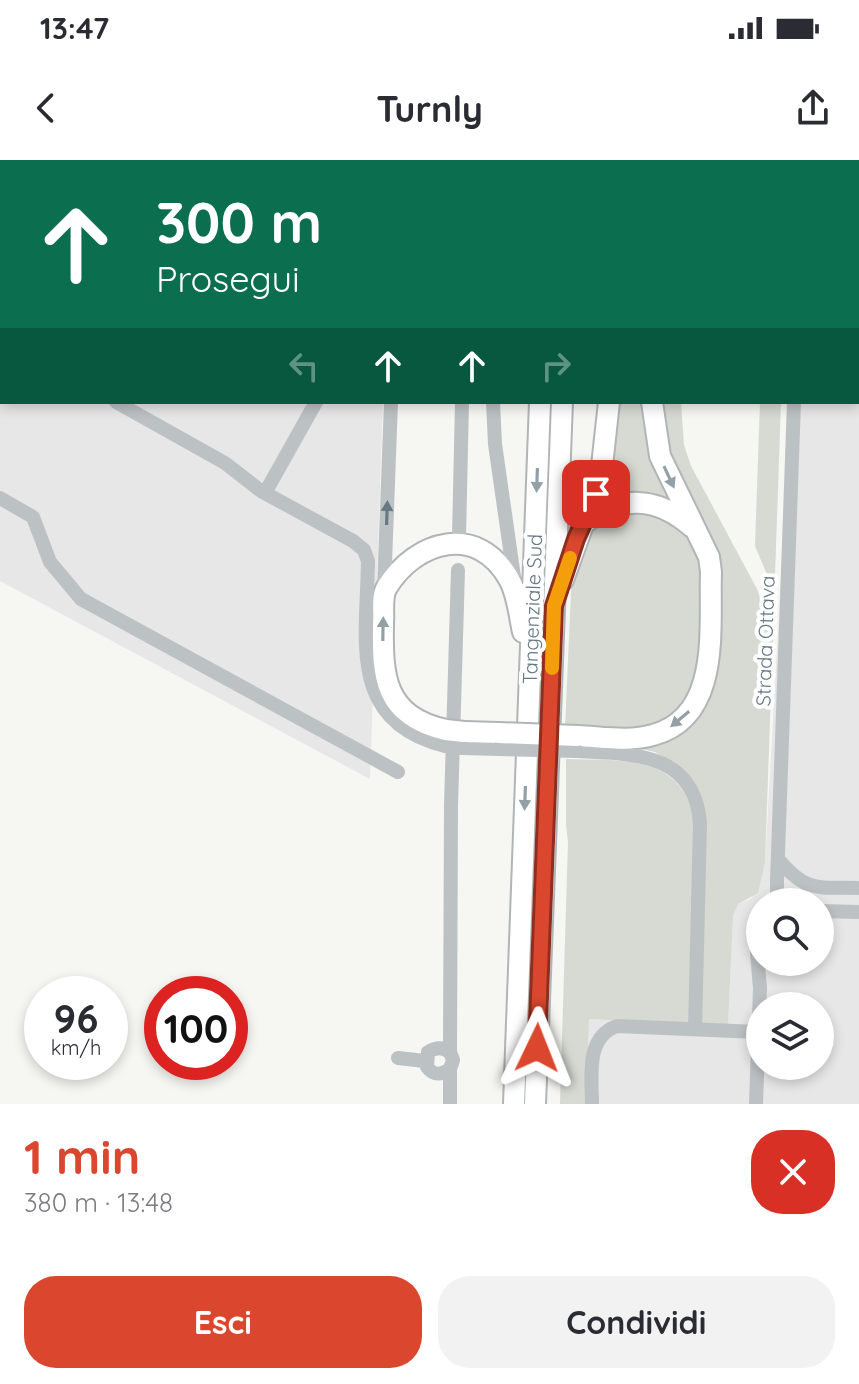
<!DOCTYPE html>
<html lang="it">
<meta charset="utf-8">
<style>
:root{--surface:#fff;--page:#f2f2f3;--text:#2b2b33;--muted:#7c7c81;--accent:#da472e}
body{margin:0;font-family:Quicksand,sans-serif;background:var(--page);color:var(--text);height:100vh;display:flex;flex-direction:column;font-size:30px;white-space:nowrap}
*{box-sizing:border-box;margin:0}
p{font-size:26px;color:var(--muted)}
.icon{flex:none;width:44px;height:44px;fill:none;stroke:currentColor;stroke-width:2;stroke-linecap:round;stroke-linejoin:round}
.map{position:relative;height:944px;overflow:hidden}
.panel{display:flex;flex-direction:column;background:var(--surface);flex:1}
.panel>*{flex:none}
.hud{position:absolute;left:0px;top:0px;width:860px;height:244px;box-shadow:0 4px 12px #0003;background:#0b6e4f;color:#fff;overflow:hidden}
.fabs{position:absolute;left:746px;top:728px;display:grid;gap:16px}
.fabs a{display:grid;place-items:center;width:88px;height:88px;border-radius:50%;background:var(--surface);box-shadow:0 4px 12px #0003;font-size:40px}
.speed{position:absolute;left:24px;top:816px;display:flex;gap:16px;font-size:40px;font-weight:700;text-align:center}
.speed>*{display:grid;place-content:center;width:104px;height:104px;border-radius:50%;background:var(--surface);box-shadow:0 4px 12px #0003;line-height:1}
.speed small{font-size:20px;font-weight:400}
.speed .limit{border:12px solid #d22;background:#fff;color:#111}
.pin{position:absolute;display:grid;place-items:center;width:68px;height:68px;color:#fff;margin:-34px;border-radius:16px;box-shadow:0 4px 12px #0006}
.me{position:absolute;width:88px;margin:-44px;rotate:2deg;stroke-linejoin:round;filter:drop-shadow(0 0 6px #0008)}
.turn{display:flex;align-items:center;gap:28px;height:168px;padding:0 24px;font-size:36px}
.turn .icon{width:104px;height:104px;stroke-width:2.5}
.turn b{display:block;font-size:56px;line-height:68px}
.lanes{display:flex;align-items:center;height:76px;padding:0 24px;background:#0003;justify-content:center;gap:40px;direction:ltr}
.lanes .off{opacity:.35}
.round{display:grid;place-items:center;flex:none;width:84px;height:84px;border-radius:32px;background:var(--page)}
.head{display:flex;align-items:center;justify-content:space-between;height:136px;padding:0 24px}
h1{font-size:48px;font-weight:700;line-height:60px;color:var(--accent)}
.cta{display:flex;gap:16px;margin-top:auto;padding:16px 24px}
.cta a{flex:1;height:92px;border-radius:32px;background:var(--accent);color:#fff;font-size:32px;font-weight:700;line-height:92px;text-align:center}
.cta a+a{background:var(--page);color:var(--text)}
.status{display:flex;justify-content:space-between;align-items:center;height:56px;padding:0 40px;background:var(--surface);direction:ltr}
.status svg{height:22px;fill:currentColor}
header{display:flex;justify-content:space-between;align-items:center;height:104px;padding:0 24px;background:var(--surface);font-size:36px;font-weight:700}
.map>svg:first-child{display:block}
.built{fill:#e6e7e6;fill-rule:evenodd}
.green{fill:#d6dad2}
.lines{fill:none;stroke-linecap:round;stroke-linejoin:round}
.highway-casing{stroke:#b0b5b7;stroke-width:24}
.path{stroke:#b7babc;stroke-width:2;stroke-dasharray:4 4;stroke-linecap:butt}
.minor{stroke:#bcc1c4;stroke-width:14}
.highway{stroke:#fff;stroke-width:20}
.highway-bridge-casing{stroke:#b0b5b7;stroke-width:24;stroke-linecap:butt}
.minor-bridge{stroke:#bcc1c4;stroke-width:14}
.highway-bridge{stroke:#fff;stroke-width:20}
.oneway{fill:#94a0a8}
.oneway2{fill:#667882}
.route-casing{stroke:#8e2e1e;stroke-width:20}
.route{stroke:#da472e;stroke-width:14}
.slow{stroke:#f59e0b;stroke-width:14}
.labels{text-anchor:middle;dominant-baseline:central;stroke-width:8;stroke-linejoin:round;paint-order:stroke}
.street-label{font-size:20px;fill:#667882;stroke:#fff}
</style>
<div class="status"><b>13:47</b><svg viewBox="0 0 49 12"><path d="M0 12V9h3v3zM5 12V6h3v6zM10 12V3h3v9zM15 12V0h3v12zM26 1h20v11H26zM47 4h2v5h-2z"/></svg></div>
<header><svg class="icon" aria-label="back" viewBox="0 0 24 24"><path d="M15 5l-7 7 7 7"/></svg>Turnly<svg class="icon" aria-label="share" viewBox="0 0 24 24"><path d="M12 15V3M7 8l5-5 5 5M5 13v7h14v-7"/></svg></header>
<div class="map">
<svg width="859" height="944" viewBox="0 0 859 944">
<rect width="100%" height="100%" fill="#f6f6f2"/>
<path class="built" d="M0,0H405L2,2V242H383L370,619L0,421Z
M811,0H859V944H586L589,859L728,865L733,756L738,744L752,738L765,702L791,242H858V2H811ZM760,742H820V802H760ZM760,846H820V906H760Z"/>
<path class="green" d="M617,242H646L678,348L606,342Z
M659,242H681L684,285L691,306L757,429L773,475L765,702L758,733L738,744L733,756L728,866L701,864L706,675L679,607L655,592L633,587L689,562L717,413L668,300Z
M760,242H781L775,415L772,418L768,417L755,386Z
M647,349L691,375L705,404L701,514L687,546L652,569H565L572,409L589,369L604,356Z
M566,599C621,601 686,593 694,665L689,864L589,859L586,944H560L568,682L566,665Z"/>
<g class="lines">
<defs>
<path id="highway" d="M549,2V0
M572,2V0
M617,2V0
M661,2V0
M584,363C622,336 655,335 692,367
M563,420L601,315L609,242
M446,570C384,556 382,517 383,463C384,452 381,436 387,427C416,380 478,363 509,419C518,435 519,454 523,472
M464,572L499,573
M578,576C602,577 630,582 653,575C722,557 709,467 711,412L709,397L660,296L652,242
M514,944L540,242
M535,944L562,242"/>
</defs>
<use href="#highway" class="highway-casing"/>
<path class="path" d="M695,2V0"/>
<path class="minor" d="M21,0L25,2
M161,0L164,2
M220,0L224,2
M283,0L287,2
M421,0L422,2
M409,2V0
M497,2V0
M802,2V0
M0,178L2,179
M116,242L225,303L261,331L353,381L364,390L368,401C367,480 347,562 445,586
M493,242L495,284L515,424
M265,333L316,242
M0,338L33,357L50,402L81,439L398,612
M459,377L462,242
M384,430L391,242
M463,588L498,589
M577,591C633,594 695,592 700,664L695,869
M778,699C806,733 818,727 859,728
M782,742L777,734V721L794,242
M820,751L859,752
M450,892C442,887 437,887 428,892L427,907C434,916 441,915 450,909L453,900L450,892L451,646L458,410
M398,898L425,901
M450,944V909
M592,944C592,917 585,877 617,866L758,872
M756,944L760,828L757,793L760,761"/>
<use href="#highway" class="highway"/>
<defs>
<path id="highway-bridge" d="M446,570L464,572
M499,573L578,576"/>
</defs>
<use href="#highway-bridge" class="highway-bridge-casing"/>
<path class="minor-bridge" d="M445,586L463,588
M498,589L577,591"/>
<use href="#highway-bridge" class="highway-bridge"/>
</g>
<defs><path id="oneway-solid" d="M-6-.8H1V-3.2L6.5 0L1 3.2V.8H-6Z" transform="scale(2)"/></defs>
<g class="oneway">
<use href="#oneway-solid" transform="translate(669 317) rotate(65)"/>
<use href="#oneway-solid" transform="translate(537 320) rotate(92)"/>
<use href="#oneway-solid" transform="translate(383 469) rotate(-89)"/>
<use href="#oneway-solid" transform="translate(680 559) rotate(140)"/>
<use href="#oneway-solid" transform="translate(525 638) rotate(92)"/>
</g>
<use class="oneway2" href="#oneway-solid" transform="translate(387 353) rotate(-88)"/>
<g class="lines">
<defs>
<path id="route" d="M537,888L554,446L576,379L596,334"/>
</defs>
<use href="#route" class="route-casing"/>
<use href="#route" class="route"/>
<path class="slow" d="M552,508L554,446L570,398"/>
</g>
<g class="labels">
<g class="street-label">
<text transform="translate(532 449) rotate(-88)">Tangenziale Sud</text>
<text transform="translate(765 481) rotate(-88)">Strada Ottava</text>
</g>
</g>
</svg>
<div class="fabs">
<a><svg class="icon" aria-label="search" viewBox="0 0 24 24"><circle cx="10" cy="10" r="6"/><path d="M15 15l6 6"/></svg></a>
<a><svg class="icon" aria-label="layers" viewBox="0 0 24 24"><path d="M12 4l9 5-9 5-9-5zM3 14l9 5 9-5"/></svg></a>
</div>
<div class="speed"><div>96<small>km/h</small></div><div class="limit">100</div></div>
<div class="pin" style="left:596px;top:334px;background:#d93025"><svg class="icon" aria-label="arrive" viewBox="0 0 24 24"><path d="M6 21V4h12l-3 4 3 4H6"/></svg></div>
<svg class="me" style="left:537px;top:888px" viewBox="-20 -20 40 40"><path d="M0-17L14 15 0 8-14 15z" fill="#da472e" stroke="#fff" stroke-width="4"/></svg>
<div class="hud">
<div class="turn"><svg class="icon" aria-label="ahead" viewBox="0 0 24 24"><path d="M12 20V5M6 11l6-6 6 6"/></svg><div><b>300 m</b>Prosegui</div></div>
<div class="lanes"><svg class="icon off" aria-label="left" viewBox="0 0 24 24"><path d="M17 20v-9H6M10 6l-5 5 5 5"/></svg><svg class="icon" aria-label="ahead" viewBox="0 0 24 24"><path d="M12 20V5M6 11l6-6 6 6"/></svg><svg class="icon" aria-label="ahead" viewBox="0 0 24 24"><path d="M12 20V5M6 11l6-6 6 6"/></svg><svg class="icon off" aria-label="right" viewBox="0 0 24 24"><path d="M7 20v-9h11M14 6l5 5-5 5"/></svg></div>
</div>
</div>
<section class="panel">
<div class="head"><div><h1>1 min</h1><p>380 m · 13:48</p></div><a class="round" style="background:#d93025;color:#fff"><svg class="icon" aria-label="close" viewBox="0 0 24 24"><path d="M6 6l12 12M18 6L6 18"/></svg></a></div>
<div class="cta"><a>Esci</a><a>Condividi</a></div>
</section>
